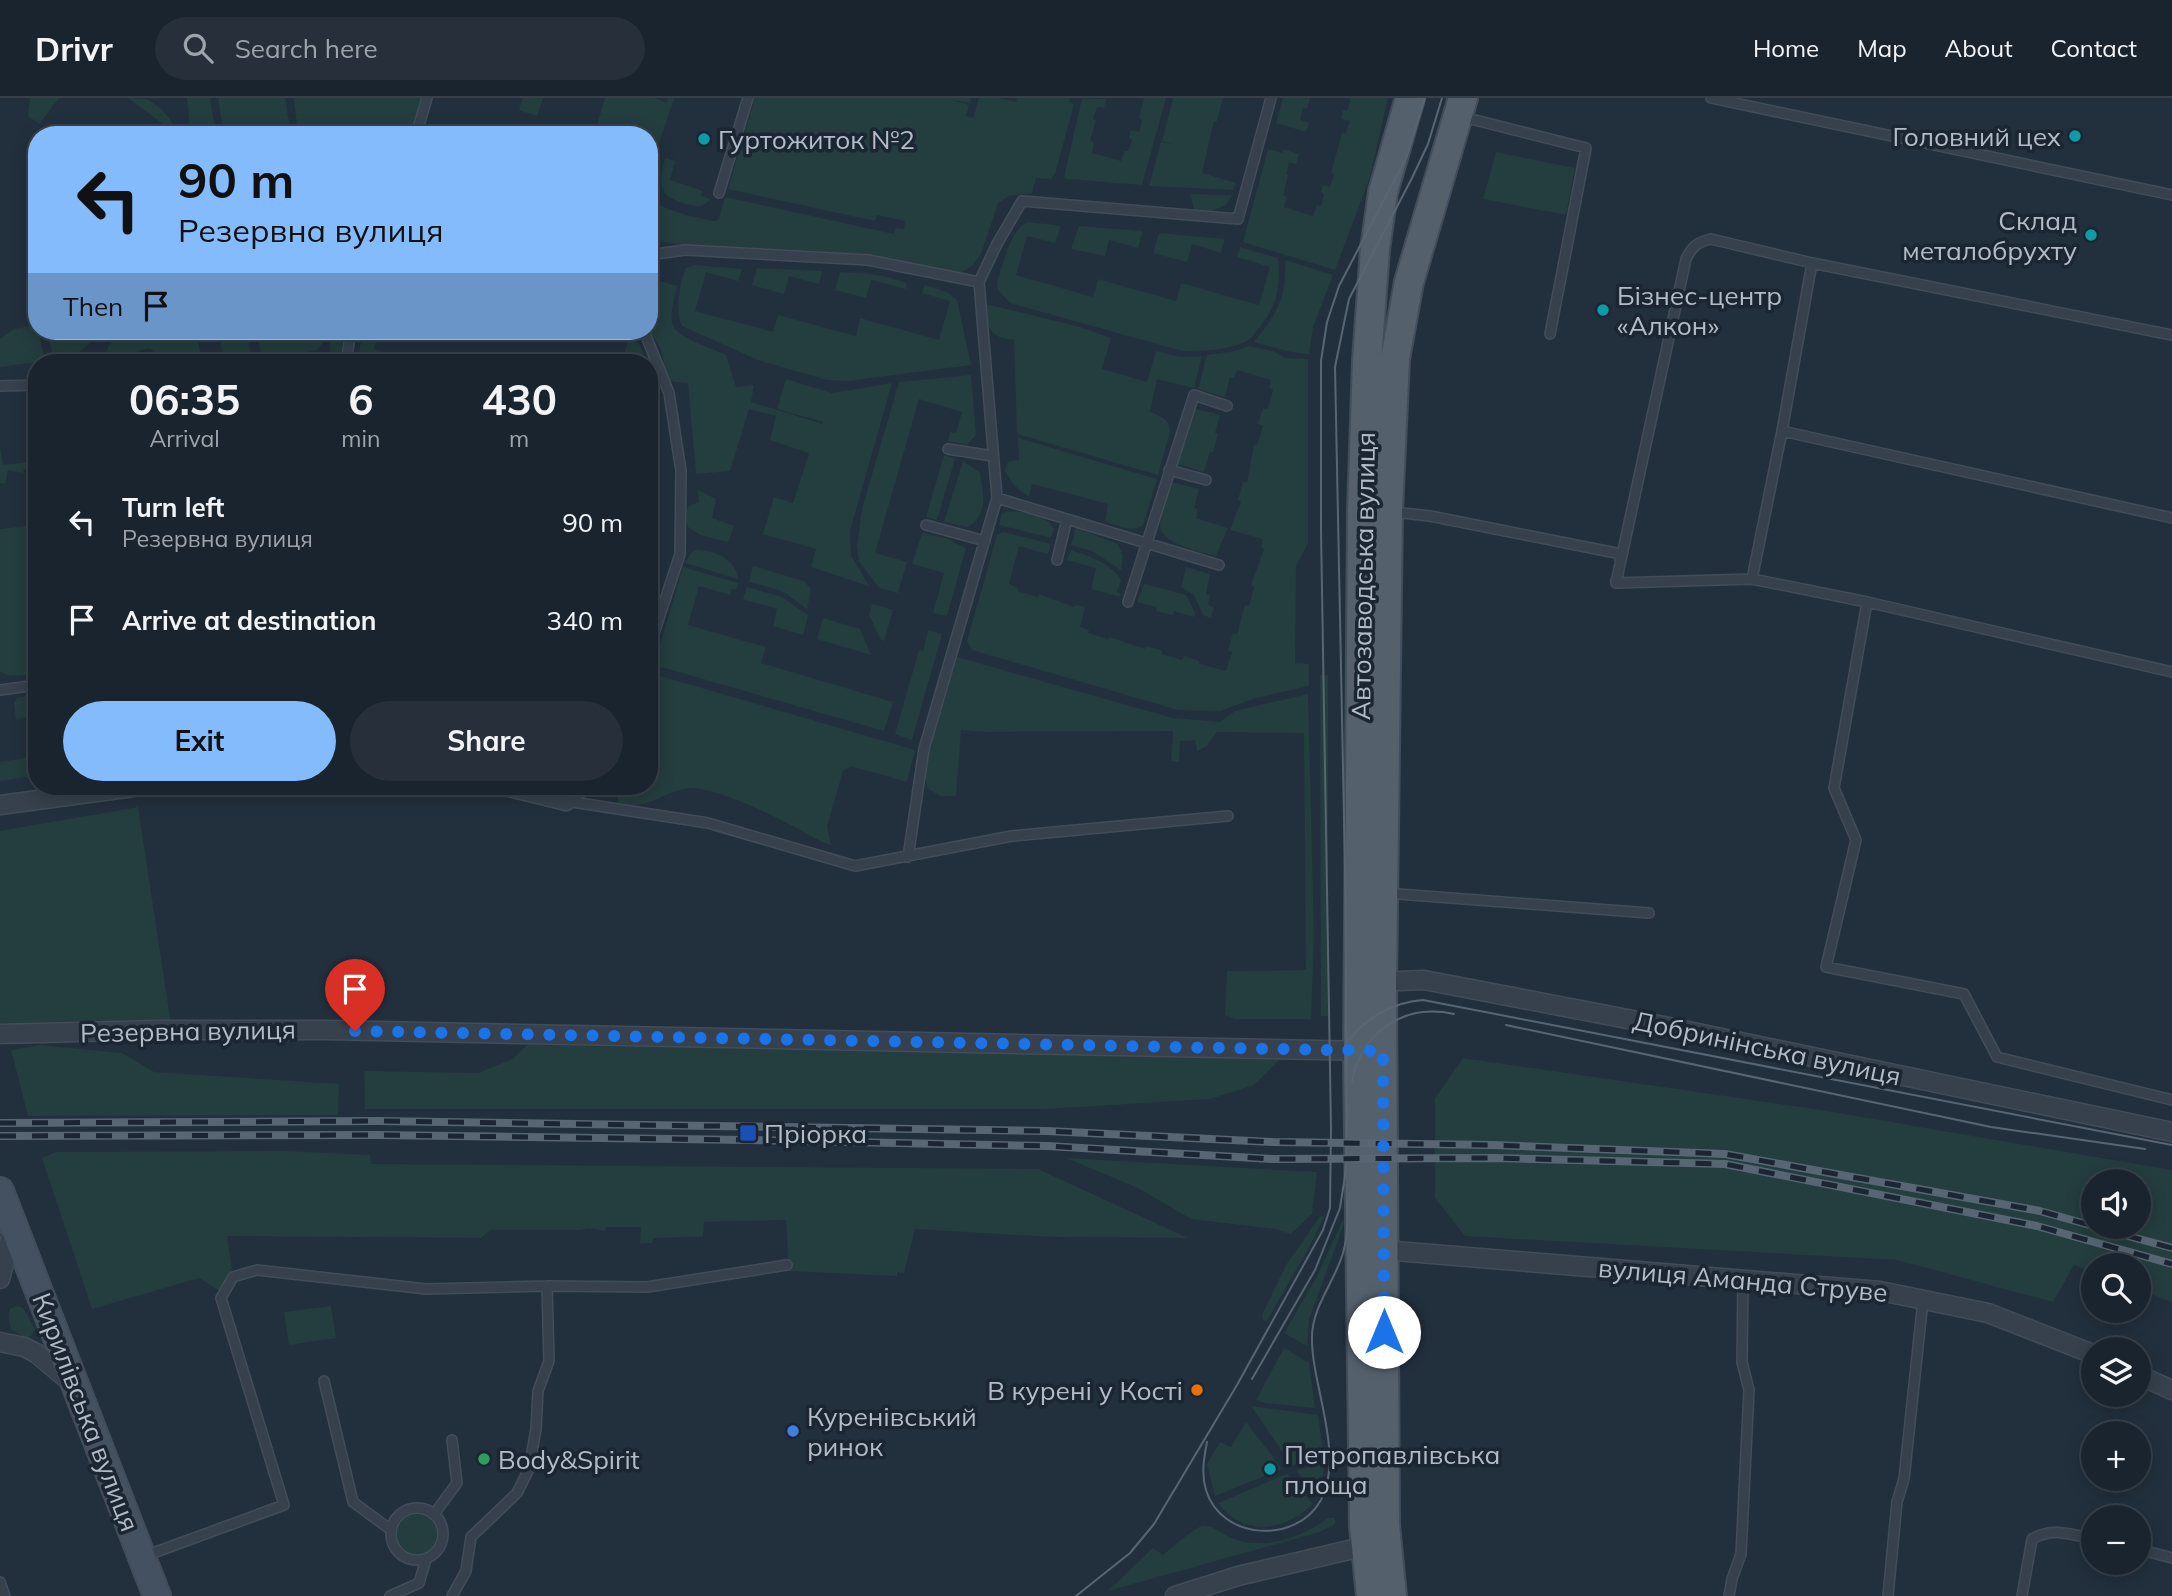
<!DOCTYPE html>
<meta charset="utf-8">
<style>
:root{--surface:#1a242e;--page:#27303a;--text:#f1f3f6;--muted:#9fa4aa;--line:#38414a;--accent:#84bbfc}
body{margin:0;font-family:Mulish,sans-serif;background:var(--page);color:var(--text);height:100vh;display:flex;flex-direction:column;font-size:26px;white-space:nowrap}
*{box-sizing:border-box;margin:0}
p{font-size:23px;color:var(--muted)}
.icon{flex:none;width:38px;height:38px;fill:none;stroke:currentColor;stroke-width:2;stroke-linecap:round;stroke-linejoin:round}
.map{position:relative;flex:1;overflow:hidden}
.drawer{position:absolute;left:28px;top:256px;width:630px;height:441px;display:flex;flex-direction:column;background:var(--surface);border-radius:28px;box-shadow:0 4px 18px #0003,0 0 0 2px var(--line)}
.drawer>*{flex:none}
.hud{position:absolute;left:28px;top:28px;width:630px;height:214px;border-radius:28px;box-shadow:0 4px 18px #0003,0 0 0 2px var(--line);background:#84bbfc;color:#111;overflow:hidden}
.buttons{position:absolute;left:2081px;top:1071px;display:grid;gap:14px}
.buttons a{display:grid;place-items:center;width:70px;height:70px;border-radius:50%;background:var(--surface);box-shadow:0 4px 18px #0003,0 0 0 2px var(--line);font-size:35px}
.pin{position:absolute;display:grid;place-items:center;width:60px;height:60px;color:#fff;margin:-72px -30px;border-radius:50% 50% 50% 0;rotate:-45deg;box-shadow:0 0 7px #0007}
.pin .icon{rotate:45deg}
.me{position:absolute;width:77px;margin:-38px;rotate:0deg;stroke-linejoin:round;filter:drop-shadow(0 0 5px #0008)}
.turn{display:flex;align-items:center;gap:24px;height:147px;padding:0 35px;font-size:32px}
.turn .icon{width:91px;height:91px;stroke-width:2.5}
.turn b{display:block;font-size:49px;line-height:60px}
.then{display:flex;align-items:center;height:66px;padding:0 35px;background:#0003;gap:14px;font-size:26px}
.eta{display:flex;justify-content:space-evenly;align-items:center;height:119px;text-align:center}
.eta b{font-size:42px;font-weight:700;line-height:49px}
.primary-button{display:flex;gap:14px;margin-top:auto;padding:14px 35px}
.primary-button a{flex:1;height:80px;border-radius:42px;background:var(--accent);color:#111;font-size:28px;font-weight:700;line-height:80px;text-align:center}
.primary-button a+a{background:var(--page);color:var(--text)}
ul{padding:0;list-style:none}
li{display:flex;align-items:center;gap:21px;height:98px;padding:0 35px}
li div{flex:1}
li b{display:block;font-size:26px}
li em{font-style:normal}
header{display:flex;align-items:center;gap:42px;box-sizing:border-box;height:98px;padding:0 35px;background:var(--surface);border-bottom:2px solid var(--line)}
header strong{font-size:33px}
nav{display:flex;gap:38px;margin-inline-start:auto;font-size:24px}
.search{width:490px;height:63px;background:var(--page);display:flex;align-items:center;gap:18px;box-sizing:border-box;padding:0 24px;border-radius:38px;color:var(--muted);font-size:26px}
.map>svg:first-child{display:block}
.green{fill:#243d3e;fill-rule:evenodd}
.lines{fill:none;stroke-linecap:round;stroke-linejoin:round}
.service-casing{stroke:#424d59;stroke-width:12}
.minor-casing{stroke:#424d59;stroke-width:21}
.secondary-casing{stroke:#424d59;stroke-width:30}
.primary-casing{stroke:#424d59;stroke-width:32}
.service{stroke:#36414d;stroke-width:9}
.minor{stroke:#36414d;stroke-width:18}
.secondary{stroke:#445160;stroke-width:26}
.primary{stroke:#54616d;stroke-width:28}
.tram{stroke:#586674;stroke-width:2}
.rail-casing{stroke:#586674;stroke-width:8}
.rail{stroke:#1b2632;stroke-width:5;stroke-dasharray:16;stroke-linecap:butt}
.route{stroke:#1a73e8;stroke-width:12;stroke-dasharray:0 21.6}
.culture-dot{fill:#0f9aa8;stroke:#1b2632;stroke-width:2.5}
.transit-dot{fill:#1a4fb4;stroke:#1b2632;stroke-width:2.5}
.food-dot{fill:#e8710a;stroke:#1b2632;stroke-width:2.5}
.shop-dot{fill:#3f7fe0;stroke:#1b2632;stroke-width:2.5}
.leisure-dot{fill:#2e9e5b;stroke:#1b2632;stroke-width:2.5}
.labels{text-anchor:middle;dominant-baseline:central;stroke-width:7;stroke-linejoin:round;paint-order:stroke}
.poi-label{font-size:26px;fill:#b2bcc9;stroke:#1b2632;text-anchor:start}
.street-label{font-size:26px;fill:#b2bcc9;stroke:#1b2632}
</style>
<header>
<strong>Drivr</strong>
<div class="search"><svg class="icon" aria-label="search" viewBox="0 0 24 24"><circle cx="10" cy="10" r="6"/><path d="M15 15l6 6"/></svg>Search here</div>
<nav><a>Home</a><a>Map</a><a>About</a><a>Contact</a></nav>
</header>
<div class="map">
<svg width="2172" height="1498" viewBox="0 0 2172 1498">
<rect width="100%" height="100%" fill="#22303d"/>
<path class="green" d="M30,0H59L39,26L28,18Z
M128,0C134,0 141,0 146,1C160,7 174,23 178,37H162L167,29Z
M187,0H210L216,37H191Z
M218,0H285L291,37H224Z
M294,0H422L411,37H387L365,30V32L381,37H298Z
M523,0H543L537,18L519,12Z
M605,0H654L667,5L668,0H674C668,21 643,83 654,102C659,111 703,122 715,123L719,121L725,99L894,136L896,130L904,131L905,123L877,117L875,123L728,91L755,0H971L970,5L952,2L969,7L966,18L973,20L979,0H999L1016,4L1017,0H1070L1069,4L1074,6L1055,76L1051,81L1036,80L1032,95L1009,98L998,105L981,156L972,168L960,175H953L873,157L695,150L656,142L649,152V37H594Z
M1082,0L1106,1L1104,10L1097,9L1093,21L1096,22L1090,43L1094,44L1092,55L1121,63L1124,53H1128L1132,42L1129,40L1131,32L1139,34L1142,22L1139,20L1144,0H1166L1142,87L1067,81L1064,79Z
M1173,0H1223L1217,23H1214L1202,75L1236,85L1233,92L1149,88L1161,44L1172,46L1162,43Z
M1283,0H1310L1307,11L1303,10L1300,22L1309,25L1306,34L1276,25Z
M1348,0H1388L1370,79L1335,172L1243,144L1268,51L1282,55L1283,51L1299,56L1296,66L1289,64L1286,76L1288,77L1283,97L1287,99L1284,109L1313,118L1317,107L1321,108L1324,96L1321,94L1323,87L1330,89L1334,77L1331,75L1342,35H1346L1350,23L1341,21L1343,12L1347,13L1351,1Z
M1496,54L1575,70L1566,117L1483,101Z
M665,60L675,63L670,82L703,93L701,98L710,101C707,104 706,106 701,108C693,110 668,101 664,94C658,84 663,70 665,60Z
M1190,96L1232,97L1226,107L1207,115L1194,111Z
M1029,124L1061,128L1055,145L1027,138L1016,177L1093,199L1098,181L1176,203L1181,185L1259,207L1270,169L1237,159L1240,149L1278,160C1281,187 1277,210 1258,231C1255,236 1251,241 1247,243C1227,253 1203,253 1182,253L1010,205L998,192L997,184C1003,167 1011,128 1029,124Z
M1079,128L1143,133L1138,150L1109,142L1105,158L1071,151Z
M1159,135L1225,141L1221,155L1192,146L1187,164L1153,155Z
M1285,162L1333,177L1313,229L1309,256C1289,255 1273,249 1254,244C1277,216 1287,199 1285,162Z
M695,167L742,171L738,183L706,174L695,213L773,234L778,217L856,238L860,220L939,242L950,203L922,195L925,187L947,194L957,202L971,267L848,283L827,282L758,262L682,228C675,214 679,184 686,170Z
M757,170L822,173L819,186L789,178L784,196L752,187Z
M840,174C864,175 884,176 906,185V191L871,182L866,200L835,192Z
M649,180L677,188C675,199 669,216 673,227C677,240 714,251 726,257L736,289L754,287L751,304L823,326V324L777,311L786,281L832,295L892,285L850,433L851,457L869,488L811,469L816,451L763,436L774,399L793,405L809,355L770,342L776,318L749,311L730,373L696,376L688,285L666,283L662,253L649,232Z
M986,206L1080,229L1111,240L1102,271L1147,284L1156,253L1181,259L1202,258L1194,290L1157,281L1150,314C1160,318 1170,321 1170,333L1158,377L1017,336L1014,242C990,240 986,230 986,206Z
M37,227L45,263L0,269V241L14,231Z
M48,233H103L75,258L54,263Z
M149,233H196L202,263L223,260L219,233H247L252,264H156L155,255L150,250L139,253L136,261L106,263C103,238 129,236 149,233Z
M257,233H323L325,242L318,252L262,262Z
M329,233H344L340,264H308L331,261Z
M363,233H379L374,251L422,264H357Z
M605,233C630,233 640,238 645,264H622L628,242L605,235Z
M1249,248L1273,253L1285,260L1308,261V445L1296,468L1295,565L1309,566V588L1256,600L1220,613L1178,612L972,552L967,543L997,437L1003,434L1051,446L1048,456L1019,448L1009,486L1018,490L1017,493L1038,499L1039,496L1074,509L1076,507L1085,509L1080,529L1089,532L1088,535L1108,541L1109,539L1145,551L1146,548L1162,552V556L1182,562L1184,558L1199,563V566L1226,573L1232,554L1228,552L1233,535L1237,536L1245,507L1249,508L1254,489L1251,487L1264,451L1261,450L1263,441L1230,432L1241,403L1238,402L1243,384H1247L1254,347H1257L1263,328L1258,326L1263,310L1268,311L1273,292L1269,290L1271,282L1237,272L1234,280L1230,279L1225,299L1198,291L1207,257L1235,253Z
M971,277L976,337L967,347L948,343L950,334L956,335L962,314L919,301L875,455L907,464L898,495L879,490L859,463L857,447L862,411L899,284Z
M1193,310L1220,317L1215,335L1218,336L1213,354H1210L1204,374L1177,366Z
M1018,340L1157,381L1143,427C1131,436 1117,427 1105,423L1108,406L1032,386L1029,398C1017,392 1011,384 1005,373L1008,364L1019,362Z
M0,350L3,367L37,363V374L24,371L23,375L8,372L5,386L0,385Z
M944,357L955,361L937,422L926,419Z
M963,363L980,375C983,396 989,416 968,429L944,424Z
M1171,384L1199,391L1194,410L1198,411L1196,420L1228,430L1216,458C1203,455 1160,445 1160,428C1160,415 1168,398 1171,384Z
M698,392L716,401L712,420L734,428L728,444L700,437L688,429L684,416L689,408L699,404Z
M649,400L655,402L660,460L658,465L649,466Z
M1007,413C1024,414 1045,415 1054,431L1051,440L999,427L1002,415Z
M26,428H37V576L11,578L0,574V431Z
M1076,430L1118,446L1123,458L1121,472L1092,453L1071,447Z
M922,435L945,440L966,450L947,518L933,515L944,475L912,466Z
M696,452C715,452 736,461 738,481L685,465L691,455Z
M1071,452C1090,458 1110,465 1121,482L1117,494L1121,496L1120,499L1091,491L1096,470L1067,462Z
M753,468L804,483L811,491L807,511L782,493L749,484Z
M683,469L738,485L736,492L731,491L730,497L699,488L688,527L766,549L761,565L893,604L884,633L654,567Z
M1186,469L1210,476L1206,496L1210,497L1208,507L1214,509L1211,520L1203,517L1194,497L1181,489Z
M1144,486L1186,497L1195,515L1194,519L1174,513L1172,517L1156,513L1157,509L1137,504Z
M747,489L782,499L808,517L803,537L773,528L777,511L743,501Z
M872,506L893,512L884,543L881,542L869,517Z
M823,520L860,531L871,557L817,541Z
M928,532L942,536L912,642L895,636L919,552L923,553Z
M957,559L1173,620L1220,624L1235,613L1308,596L1314,839L1311,921H1235L1225,917L1227,873L1306,872L1304,635L1217,634L1207,648L1197,653L1195,642L1180,643L1179,664L1171,663L1173,633L987,634L961,632L956,698H940L927,690L924,672Z
M650,575L915,652L907,684L851,668L843,673L827,728L831,747C815,742 802,732 787,725C761,712 730,697 701,691C670,685 645,718 618,704L617,688H649Z
M1320,577H1328V918H1321Z
M37,596V618L16,621L14,606L17,600Z
M37,658V677L0,683V664Z
M138,709L171,926L0,928V733Z
M40,947L122,955L154,974L339,986L338,1017L28,1018L11,952Z
M527,947L1282,959L1254,987L1210,1001L1046,1011H365L364,973L478,975L513,961Z
M1463,960L1821,1012L2172,1072V1204L2139,1192L2138,1167H2093V1174L2074,1167L2053,1204L1897,1162L1465,1138L1435,1100V1000ZM2138,1083V1129H2093V1083Z
M285,1053L370,1057L371,1066L1038,1071L1188,1140L1053,1139L915,1131L904,1175L897,1174V1178L789,1173L786,1122L704,1124L703,1139L654,1140L652,1145L640,1146L641,1129H606L605,1133L588,1130L581,1132H490L481,1140L227,1138L232,1171L220,1193L199,1180L92,1211L42,1060L56,1054Z
M1066,1060L1317,1074L1312,1116L1291,1136L1275,1131L1191,1121L1138,1090Z
M1321,1117L1324,1119L1311,1146L1267,1223L1263,1222L1262,1217L1286,1167Z
M1343,1122L1345,1123L1309,1221L1307,1248L1284,1235L1317,1178Z
M17,1208L23,1210L35,1231L31,1238L25,1240L11,1231C9,1224 8,1218 10,1211Z
M331,1208L336,1240L289,1247L284,1214Z
M1284,1250L1309,1265L1315,1310L1265,1305L1256,1302Z
M1251,1308L1318,1317L1323,1352L1292,1368Z
M1246,1324L1282,1371L1215,1398L1207,1366L1220,1344L1231,1349Z
M1324,1365L1322,1388L1317,1398L1296,1372Z
M1287,1376L1313,1406C1284,1433 1244,1440 1218,1405Z
M397 1436a21 21 0 1 1 42 0a21 21 0 1 1-42 0Z
M1328,1420H1335V1426L1320,1434L1108,1493L1153,1450L1163,1457C1172,1450 1192,1431 1202,1428C1211,1426 1220,1434 1227,1438C1262,1454 1299,1441 1328,1420Z"/>
<g class="lines">
<defs>
<path id="service" d="M1711,0L2172,97
M1463,19L1586,50L1550,236
M416,37L427,0
M719,95L748,0
M649,157L685,152L868,162L979,184
M639,233L646,238L669,295L681,373L680,456L649,551
M346,264L351,233
M0,288L37,287
M1782,333L2172,420
M948,351L993,358
M1169,372L1206,382
M997,400L1219,467
M1393,414L1430,418L1621,456L1620,462
M926,427L985,443
M1057,462L1067,421
M1752,481L1782,333L1812,165
M1616,482V485L1752,481L1867,504L2172,574
M1616,485L1686,161C1692,149 1697,144 1711,141L1812,165L2172,237
M1128,504L1194,297L1227,308
M1867,504L1834,690L1856,742L1826,869L1964,896L1997,959L2172,1002
M0,592L37,587
M566,703L708,725L855,768L1012,738L1228,718
M566,703L594,688
M908,759L924,651L997,400L979,184L997,146L1022,103L1238,121L1271,0
M1385,795L1649,815
M324,1283L353,1404L391,1432
M391 1436a26 26 0 1 1 52 0a26 26 0 1 1-52 0Z
M434,1416L457,1385L452,1342
M2138,1451L2172,1460
M145,1458L284,1407L221,1200L233,1179L257,1172L426,1191L547,1188L647,1189L787,1167
M0,1484L5,1498
M390,1498L419,1485L426,1461
M452,1498L466,1473L471,1439L517,1395L529,1371L536,1331L538,1293L549,1263L547,1188
M1729,1498L1732,1481L1741,1456L1749,1292L1742,1264L1743,1181
M1888,1498L1897,1404L1904,1381L1923,1202
M2022,1498L2032,1441C2052,1429 2071,1436 2093,1441"/>
<path id="minor" d="M505,688L566,703
M0,707L141,688
M1374,884L1424,882L1664,928L2172,1034
M0,936L158,932H328L1368,953
M1383,1152L1880,1193L1988,1215L2093,1256
M0,1181L13,1131
M0,1244L24,1249L36,1255L74,1287
M2138,1277L2172,1292
M1175,1498L1238,1478L1375,1446"/>
<path id="secondary" d="M0,1093L157,1498"/>
<path id="primary" d="M1371,1498L1364,1428L1358,960L1362,412L1367,263L1375,151L1383,94L1410,0
M1392,1498L1385,1427L1382,885L1388,413L1395,261L1409,184L1463,0"/>
</defs>
<use href="#service" class="service-casing"/>
<use href="#minor" class="minor-casing"/>
<use href="#secondary" class="secondary-casing"/>
<use href="#primary" class="primary-casing"/>
<use href="#service" class="service"/>
<use href="#minor" class="minor"/>
<use href="#secondary" class="secondary"/>
<use href="#primary" class="primary"/>
<path class="tram" d="M1506,927L1991,1029L2145,1051
M1345,948C1361,922 1392,904 1423,902L2172,1047
M1352,984C1361,934 1404,905 1454,916
M1252,1281L1315,1172L1340,1110L1345,1078L1347,1030L1345,770L1335,269L1349,201L1412,80L1428,46L1442,0
M1207,1344C1204,1359 1201,1376 1206,1392C1221,1442 1296,1447 1321,1402C1345,1355 1311,1287 1312,1239C1312,1209 1335,1183 1343,1155C1348,1138 1348,1119 1347,1102
M1076,1498L1130,1455L1154,1426L1237,1287L1323,1132L1330,1110L1331,1031L1321,432V263L1327,224L1339,188L1407,58L1425,0"/>
<defs>
<path id="rail" d="M0,1025L377,1023L1047,1033L1273,1044L1493,1047L1725,1056L2040,1113L2093,1128
M0,1038L377,1037L747,1042L1047,1048L1272,1061L1494,1060L1725,1066L2037,1128L2172,1166
M2095,1129L2172,1150"/>
</defs>
<use href="#rail" class="rail-casing"/>
<use href="#rail" class="rail"/>
</g>
<g class="lines">
<path class="route" d="M355,933L1383,953L1384,1234"/>
</g>
<g class="culture-dot">
<circle cx="2075" cy="38" r="7"/>
<circle cx="704" cy="41" r="7"/>
<circle cx="2091" cy="137" r="7"/>
<circle cx="1603" cy="212" r="7"/>
<circle cx="1270" cy="1371" r="7"/>
</g>
<rect class="transit-dot" x="739" y="1026" width="18" height="18" rx="3.5"/>
<circle class="food-dot" cx="1197" cy="1292" r="7"/>
<circle class="shop-dot" cx="793" cy="1333" r="7"/>
<circle class="leisure-dot" cx="484" cy="1361" r="7"/>
<g class="labels">
<g class="poi-label">
<text x="2061" y="38" text-anchor="end">Головний цех</text>
<text x="718" y="41">Гуртожиток №2</text>
<text x="2077" y="122" text-anchor="end">Склад<tspan x="2077" dy="30">металобрухту</tspan></text>
<text x="1617" y="197">Бізнес-центр<tspan x="1617" dy="30">«Алкон»</tspan></text>
<text x="764" y="1035">Пріорка</text>
<text x="1183" y="1292" text-anchor="end">В курені у Кості</text>
<text x="807" y="1318">Куренівський<tspan x="807" dy="30">ринок</tspan></text>
<text x="1284" y="1356">Петропавлівська<tspan x="1284" dy="30">площа</tspan></text>
<text x="498" y="1361">Body&amp;Spirit</text>
</g>
<g class="street-label">
<text transform="translate(1363 478) rotate(-89)">Автозаводська вулиця</text>
<text transform="translate(188 933) rotate(-1)">Резервна вулиця</text>
<text transform="translate(1767 950) rotate(12)">Добринінська вулиця</text>
<text transform="translate(1743 1182) rotate(5)">вулиця Аманда Струве</text>
<text transform="translate(86 1314) rotate(69)">Кирилівська вулиця</text>
</g>
</g>
</svg>
<div class="buttons">
<a><svg class="icon" aria-label="sound" viewBox="0 0 24 24"><path d="M4 9h4l5-4v14l-5-4H4zM17 9q2 3 0 6"/></svg></a>
<a><svg class="icon" aria-label="search" viewBox="0 0 24 24"><circle cx="10" cy="10" r="6"/><path d="M15 15l6 6"/></svg></a>
<a><svg class="icon" aria-label="layers" viewBox="0 0 24 24"><path d="M12 4l9 5-9 5-9-5zM3 14l9 5 9-5"/></svg></a>
<a>+</a>
<a>−</a>
</div>
<div class="pin" style="left:355px;top:933px;background:#d93025"><svg class="icon" aria-label="arrive" viewBox="0 0 24 24"><path d="M6 21V4h12l-3 4 3 4H6"/></svg></div>
<svg class="me" style="left:1384px;top:1234px" viewBox="-20 -20 40 40"><circle r="19" fill="#fff"/><path d="M0-13L10 11 0 6-10 11z" fill="#1a73e8"/></svg>
<div class="hud">
<div class="turn"><svg class="icon" aria-label="left" viewBox="0 0 24 24"><path d="M17 20v-9H6M10 6l-5 5 5 5"/></svg><div><b>90 m</b>Резервна вулиця</div></div>
<div class="then">Then<svg class="icon" aria-label="arrive" viewBox="0 0 24 24"><path d="M6 21V4h12l-3 4 3 4H6"/></svg></div>
</div>
<section class="drawer">
<div class="eta">
<div><b>06:35</b><p>Arrival</p></div>
<div><b>6</b><p>min</p></div>
<div><b>430</b><p>m</p></div>
</div>
<ul>
<li><svg class="icon" aria-label="left" viewBox="0 0 24 24"><path d="M17 20v-9H6M10 6l-5 5 5 5"/></svg><div><b>Turn left</b><p>Резервна вулиця</p></div><em>90 m</em></li>
<li><svg class="icon" aria-label="arrive" viewBox="0 0 24 24"><path d="M6 21V4h12l-3 4 3 4H6"/></svg><div><b>Arrive at destination</b></div><em>340 m</em></li>
</ul>
<div class="primary-button"><a>Exit</a><a>Share</a></div>
</section>
</div>
